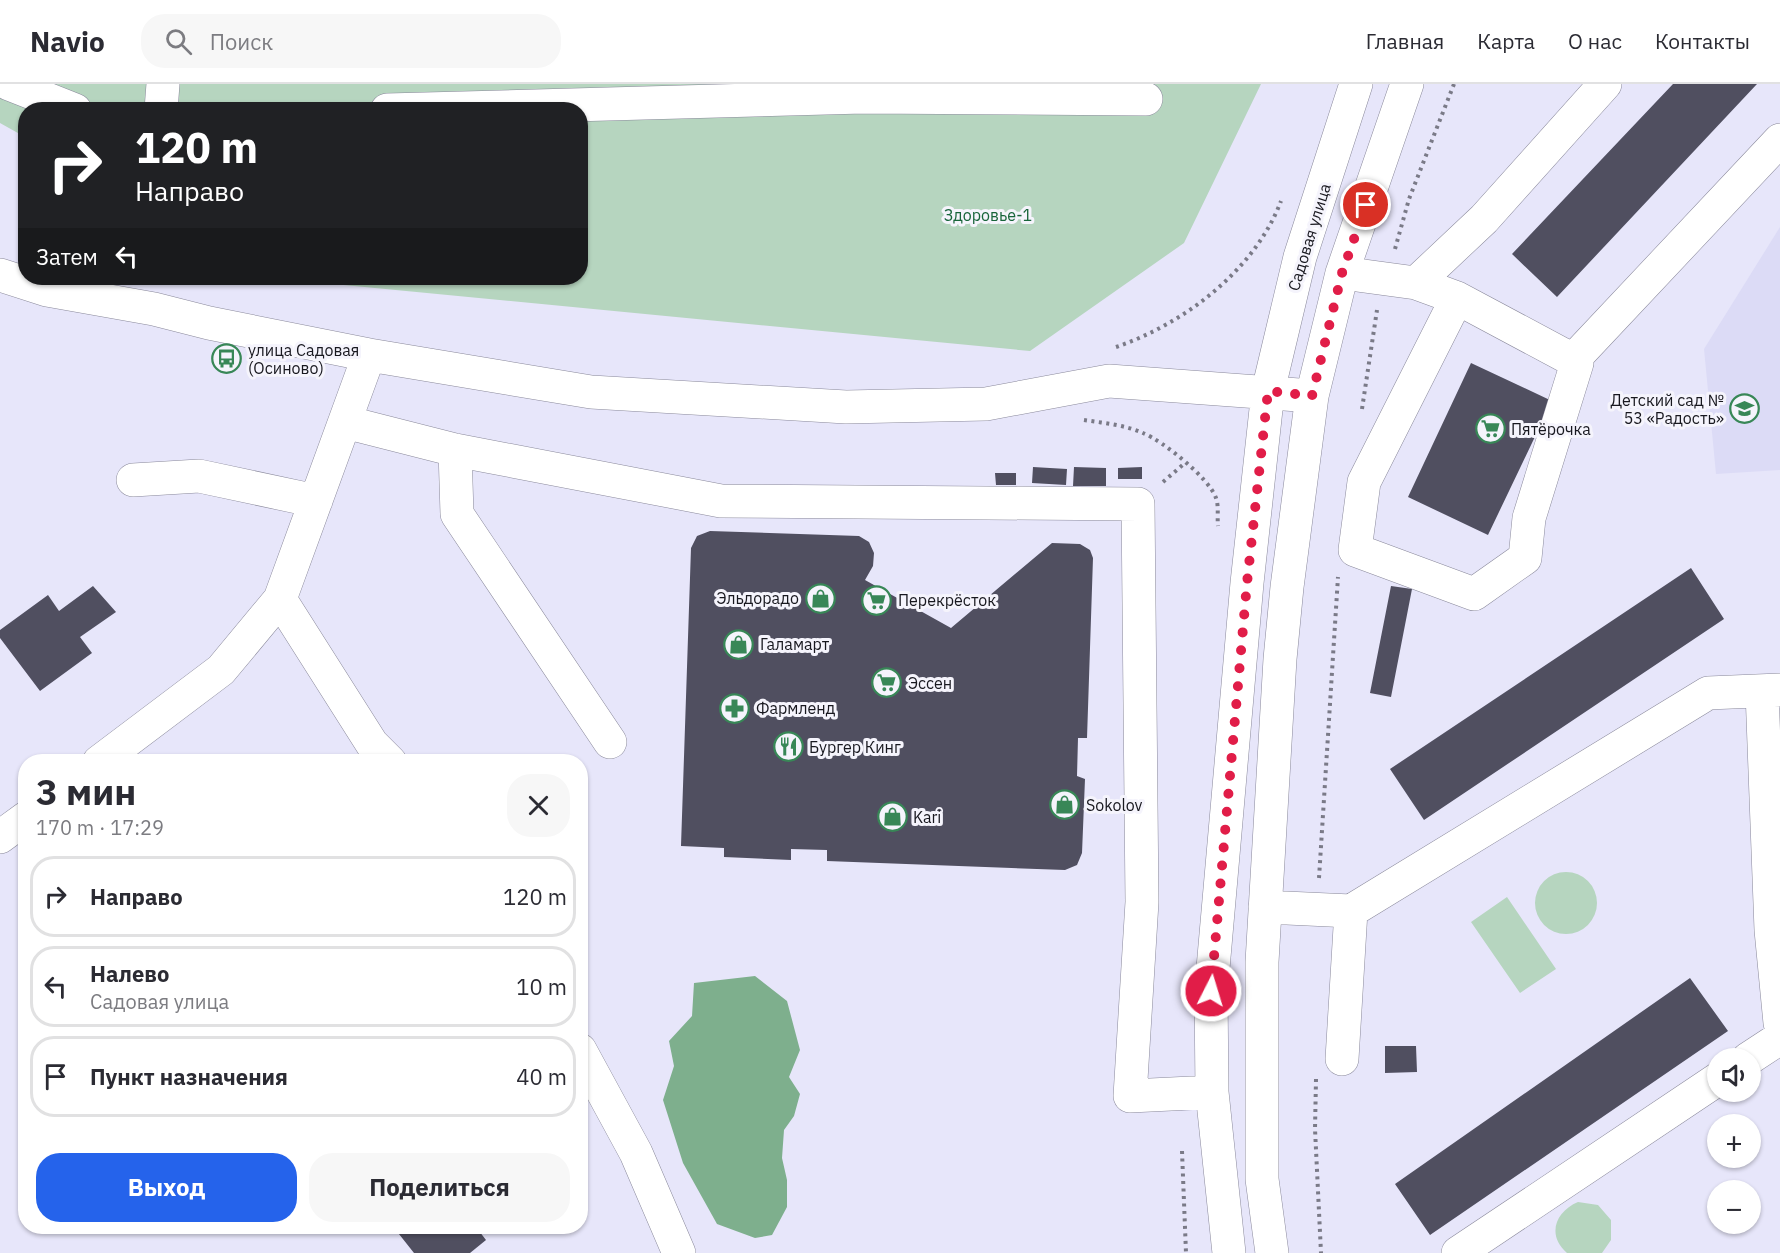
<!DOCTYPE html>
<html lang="ru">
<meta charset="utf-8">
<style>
:root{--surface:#fff;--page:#f7f7f7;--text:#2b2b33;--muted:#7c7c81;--line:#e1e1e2;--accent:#2563eb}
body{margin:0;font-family:"IBM Plex Sans",sans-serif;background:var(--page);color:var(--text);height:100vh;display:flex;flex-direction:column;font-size:22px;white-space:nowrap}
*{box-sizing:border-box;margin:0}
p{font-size:20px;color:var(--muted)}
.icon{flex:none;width:33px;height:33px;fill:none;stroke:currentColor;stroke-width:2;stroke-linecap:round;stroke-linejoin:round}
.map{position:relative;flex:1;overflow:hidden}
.side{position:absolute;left:18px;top:670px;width:570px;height:480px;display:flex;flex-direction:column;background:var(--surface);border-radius:24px;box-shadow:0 2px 4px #0004}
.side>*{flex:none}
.banner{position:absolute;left:18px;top:18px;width:570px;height:183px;border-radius:24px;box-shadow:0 2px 4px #0004;background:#202124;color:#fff;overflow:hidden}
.buttons{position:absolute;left:1707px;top:964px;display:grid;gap:12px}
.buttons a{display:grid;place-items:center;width:54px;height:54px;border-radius:50%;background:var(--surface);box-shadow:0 2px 4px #0004;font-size:30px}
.pin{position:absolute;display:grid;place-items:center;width:51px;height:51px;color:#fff;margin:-26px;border:3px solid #fff;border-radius:50%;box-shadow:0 2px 6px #0007}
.me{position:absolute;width:66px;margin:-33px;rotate:5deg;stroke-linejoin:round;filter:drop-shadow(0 0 4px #0008)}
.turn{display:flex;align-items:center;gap:21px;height:126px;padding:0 18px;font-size:27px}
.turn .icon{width:78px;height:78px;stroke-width:2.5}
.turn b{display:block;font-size:42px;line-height:51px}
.then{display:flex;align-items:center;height:57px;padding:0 18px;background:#0003;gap:12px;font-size:22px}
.round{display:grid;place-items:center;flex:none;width:63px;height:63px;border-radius:24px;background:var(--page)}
.headline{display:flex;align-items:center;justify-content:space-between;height:102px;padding:0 18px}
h1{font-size:36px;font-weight:800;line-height:45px}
.cta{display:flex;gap:12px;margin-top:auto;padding:12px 18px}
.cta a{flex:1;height:69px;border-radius:24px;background:var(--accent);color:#fff;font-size:24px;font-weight:800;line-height:69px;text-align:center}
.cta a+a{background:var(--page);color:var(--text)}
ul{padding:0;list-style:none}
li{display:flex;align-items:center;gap:18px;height:81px;margin:0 12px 9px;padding:0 6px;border:3px solid var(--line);border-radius:24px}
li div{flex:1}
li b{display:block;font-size:22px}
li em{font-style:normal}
header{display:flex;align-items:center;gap:36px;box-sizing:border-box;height:84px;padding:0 30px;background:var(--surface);border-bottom:2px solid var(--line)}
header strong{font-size:28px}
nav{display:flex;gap:33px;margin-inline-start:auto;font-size:21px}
.search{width:420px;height:54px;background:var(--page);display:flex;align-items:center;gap:15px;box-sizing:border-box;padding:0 21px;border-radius:24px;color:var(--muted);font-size:22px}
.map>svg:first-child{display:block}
.built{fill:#dcdbf6}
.green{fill:#b6d5bf}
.water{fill:#7eaf8d}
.building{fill:#504f60}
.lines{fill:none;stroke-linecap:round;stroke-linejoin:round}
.minor-casing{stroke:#8a899b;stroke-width:34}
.path{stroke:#7a7a87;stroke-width:4;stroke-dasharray:3 4.5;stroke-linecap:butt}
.minor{stroke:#fff;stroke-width:33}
.route{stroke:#e11d48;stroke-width:10;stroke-dasharray:0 18}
.labels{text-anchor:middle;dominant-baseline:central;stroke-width:6;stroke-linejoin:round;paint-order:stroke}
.park-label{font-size:16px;fill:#18653a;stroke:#f5f4fc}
.street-label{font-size:16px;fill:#18181f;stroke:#f5f4fc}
.poi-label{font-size:16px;fill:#18181f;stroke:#f5f4fc;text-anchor:start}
</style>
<header>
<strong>Navio</strong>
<div class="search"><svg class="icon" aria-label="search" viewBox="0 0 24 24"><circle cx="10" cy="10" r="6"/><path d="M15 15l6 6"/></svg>Поиск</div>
<nav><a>Главная</a><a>Карта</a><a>О нас</a><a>Контакты</a></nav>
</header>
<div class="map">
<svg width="1780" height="1169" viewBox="0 0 1780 1169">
<rect width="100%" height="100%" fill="#e7e6fa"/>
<path class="built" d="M1780,143V386L1716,390L1704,265Z"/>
<path class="green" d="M0,0H1261L1184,159L1030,267L271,194H580V26H26L25,53L0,39Z
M1535 819a31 31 0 1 1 62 0a31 31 0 1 1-62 0Z
M1507,813L1556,885L1520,909L1471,838Z
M1578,1118L1598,1121L1611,1136V1156L1602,1169H1567C1546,1151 1556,1127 1578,1118Z"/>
<path class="water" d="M755,892L787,917L800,966L789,993L800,1010L794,1032L784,1046L782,1074L787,1096V1123L772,1151L755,1154L717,1140L683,1079L663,1016L674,982L669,957L692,932L694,899Z"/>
<path class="building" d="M1673,0H1757L1557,213L1512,170Z
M1471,279L1552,317L1488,451L1408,413Z
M1033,383L1067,385L1066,401L1032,399Z
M1074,383L1106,384V402H1073Z
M1142,383V395H1118V384Z
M995,389H1016V401H996Z
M710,447L859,452L869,458L874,469L873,482L865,496L951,544L1052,459L1080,460L1090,466L1093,474L1087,654H1078L1077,692L1085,695L1082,769L1077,781L1065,786L827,777V766L791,765V776L724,773V764L681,762L691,464L697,452Z
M1691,484L1724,535L1424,736L1390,685Z
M93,502L116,528L80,553L92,569L40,607L0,554V546L48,511L59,527Z
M1391,502L1412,505L1391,613L1370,609Z
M1690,894L1728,947L1430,1151L1395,1100Z
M1385,962H1416L1417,988L1385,989Z
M397,1143H476L486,1156L470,1169H414L395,1145Z"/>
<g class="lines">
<defs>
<path id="minor" d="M9,0L75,26
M161,26L163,0
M387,26L863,13L1146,15
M1342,189L1416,199L1457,214L1573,276L1780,56
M0,191L47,206L154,225L209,239L369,271L591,308L846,323L986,320L1109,297L1312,312
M1416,199L1484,135L1605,0
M1457,214L1364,398L1355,466L1474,510L1525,474L1529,434L1577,279L1573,276
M345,338L455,366L721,417L1138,420L1142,818L1130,1012L1212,1008
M455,366L457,430L610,658
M133,396L199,392L316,417
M280,515L372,660L390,678
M1762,607L1771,846L1780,939
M99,678L221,586L280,515L369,271
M0,753L26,734
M1265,823L1351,827
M580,966L636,1069L679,1169
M1342,975L1351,827L1708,609L1780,606
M1748,975L1780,954
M1229,1169L1212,1008L1211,907L1247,499L1268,307L1300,173L1356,0
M1272,1169L1262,1095V878L1280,575L1287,503L1312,312L1342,189L1407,0
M1458,1169L1718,995"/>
</defs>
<use href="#minor" class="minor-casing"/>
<path class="path" d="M1395,165L1409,115L1454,0
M1116,263C1184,240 1255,186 1281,117
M1362,325L1377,226
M1084,336C1104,339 1125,341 1143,349C1163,357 1209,394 1216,414C1219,422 1217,433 1218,442
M1163,398L1185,379
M1319,794L1338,493
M1316,995L1315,1045L1321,1169
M1182,1067L1186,1169"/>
<use href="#minor" class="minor"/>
</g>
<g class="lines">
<path class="route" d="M1211,907L1247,499L1268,307L1312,312L1342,189L1366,121"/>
</g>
<defs>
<symbol id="bus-ring" viewBox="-11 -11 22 22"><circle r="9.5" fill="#f5f4fc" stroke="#388757" stroke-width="1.5"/><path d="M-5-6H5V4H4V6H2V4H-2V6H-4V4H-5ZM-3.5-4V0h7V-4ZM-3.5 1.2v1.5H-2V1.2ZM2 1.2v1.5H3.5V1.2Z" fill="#388757"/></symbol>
<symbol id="school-ring" viewBox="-11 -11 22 22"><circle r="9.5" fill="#f5f4fc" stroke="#388757" stroke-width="1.5"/><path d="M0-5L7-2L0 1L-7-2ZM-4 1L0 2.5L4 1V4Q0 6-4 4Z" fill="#388757"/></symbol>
<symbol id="supermarket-ring" viewBox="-11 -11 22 22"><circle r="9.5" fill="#f5f4fc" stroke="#388757" stroke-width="1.5"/><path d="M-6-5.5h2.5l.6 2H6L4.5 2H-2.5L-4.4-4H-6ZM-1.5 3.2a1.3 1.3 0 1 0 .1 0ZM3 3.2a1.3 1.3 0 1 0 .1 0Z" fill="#388757"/></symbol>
<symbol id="shop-ring" viewBox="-11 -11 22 22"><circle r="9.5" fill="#f5f4fc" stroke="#388757" stroke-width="1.5"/><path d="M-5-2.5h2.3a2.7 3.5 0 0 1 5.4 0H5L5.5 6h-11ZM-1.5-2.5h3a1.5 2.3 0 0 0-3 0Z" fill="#388757"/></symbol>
<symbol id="pharmacy-ring" viewBox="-11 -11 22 22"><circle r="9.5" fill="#f5f4fc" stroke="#388757" stroke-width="1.5"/><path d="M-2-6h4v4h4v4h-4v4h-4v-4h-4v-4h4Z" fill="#388757"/></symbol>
<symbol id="restaurant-ring" viewBox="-11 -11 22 22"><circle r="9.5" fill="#f5f4fc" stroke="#388757" stroke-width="1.5"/><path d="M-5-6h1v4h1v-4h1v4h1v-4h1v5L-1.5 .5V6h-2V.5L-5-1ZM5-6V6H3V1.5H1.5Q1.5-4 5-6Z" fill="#388757"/></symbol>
</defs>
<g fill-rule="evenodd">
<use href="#bus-ring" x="210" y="258" width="33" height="33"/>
<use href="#school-ring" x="1728" y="308" width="33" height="33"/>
<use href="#supermarket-ring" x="1474" y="328" width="33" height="33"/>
<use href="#shop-ring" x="804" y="498" width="33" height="33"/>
<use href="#supermarket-ring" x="860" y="500" width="33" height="33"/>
<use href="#shop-ring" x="722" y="544" width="33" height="33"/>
<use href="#supermarket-ring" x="870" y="582" width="33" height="33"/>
<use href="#pharmacy-ring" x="718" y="608" width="33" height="33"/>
<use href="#restaurant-ring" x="772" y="646" width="33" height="33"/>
<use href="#shop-ring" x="1048" y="704" width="33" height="33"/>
<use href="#shop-ring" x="876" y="716" width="33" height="33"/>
</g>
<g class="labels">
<g class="park-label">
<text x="988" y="131">Здоровье-1</text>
</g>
<g class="street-label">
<text transform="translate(1309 153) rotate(-73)">Садовая улица</text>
</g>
<g class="poi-label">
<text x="248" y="266">улица Садовая<tspan x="248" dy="18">(Осиново)</tspan></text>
<text x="1724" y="316" text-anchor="end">Детский сад №<tspan x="1724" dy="18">53 «Радость»</tspan></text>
<text x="1511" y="345">Пятёрочка</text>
<text x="799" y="514" text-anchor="end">Эльдорадо</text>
<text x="898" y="516">Перекрёсток</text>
<text x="760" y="560">Галамарт</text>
<text x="908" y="599">Эссен</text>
<text x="756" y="624">Фармленд</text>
<text x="809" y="663">Бургер Кинг</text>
<text x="1086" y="721">Sokolov</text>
<text x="913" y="733">Kari</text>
</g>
</g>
</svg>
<div class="buttons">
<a><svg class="icon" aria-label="sound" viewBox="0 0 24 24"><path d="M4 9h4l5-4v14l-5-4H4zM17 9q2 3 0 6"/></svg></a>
<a>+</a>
<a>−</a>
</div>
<div class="pin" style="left:1366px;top:121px;background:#d93025"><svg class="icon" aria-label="arrive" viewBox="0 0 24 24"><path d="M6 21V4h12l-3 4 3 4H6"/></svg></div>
<svg class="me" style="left:1211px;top:907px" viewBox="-20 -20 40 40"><circle r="17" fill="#e11d48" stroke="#fff" stroke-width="3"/><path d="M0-11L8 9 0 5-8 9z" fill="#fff"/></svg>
<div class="banner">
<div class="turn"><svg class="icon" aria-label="right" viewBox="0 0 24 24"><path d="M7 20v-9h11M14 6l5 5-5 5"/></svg><div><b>120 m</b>Направо</div></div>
<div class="then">Затем<svg class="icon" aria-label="left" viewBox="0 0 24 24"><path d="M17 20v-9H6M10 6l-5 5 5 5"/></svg></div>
</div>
<section class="side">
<div class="headline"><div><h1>3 мин</h1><p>170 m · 17:29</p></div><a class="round"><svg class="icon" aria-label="close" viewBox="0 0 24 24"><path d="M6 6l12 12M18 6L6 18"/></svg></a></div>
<ul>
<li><svg class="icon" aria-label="right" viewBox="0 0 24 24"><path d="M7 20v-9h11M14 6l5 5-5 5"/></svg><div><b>Направо</b></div><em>120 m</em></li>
<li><svg class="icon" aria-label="left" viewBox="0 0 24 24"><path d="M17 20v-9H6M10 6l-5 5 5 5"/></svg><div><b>Налево</b><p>Садовая улица</p></div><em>10 m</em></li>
<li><svg class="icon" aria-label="arrive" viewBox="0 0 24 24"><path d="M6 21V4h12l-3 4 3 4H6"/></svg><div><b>Пункт назначения</b></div><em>40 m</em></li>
</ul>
<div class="cta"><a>Выход</a><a>Поделиться</a></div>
</section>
</div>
